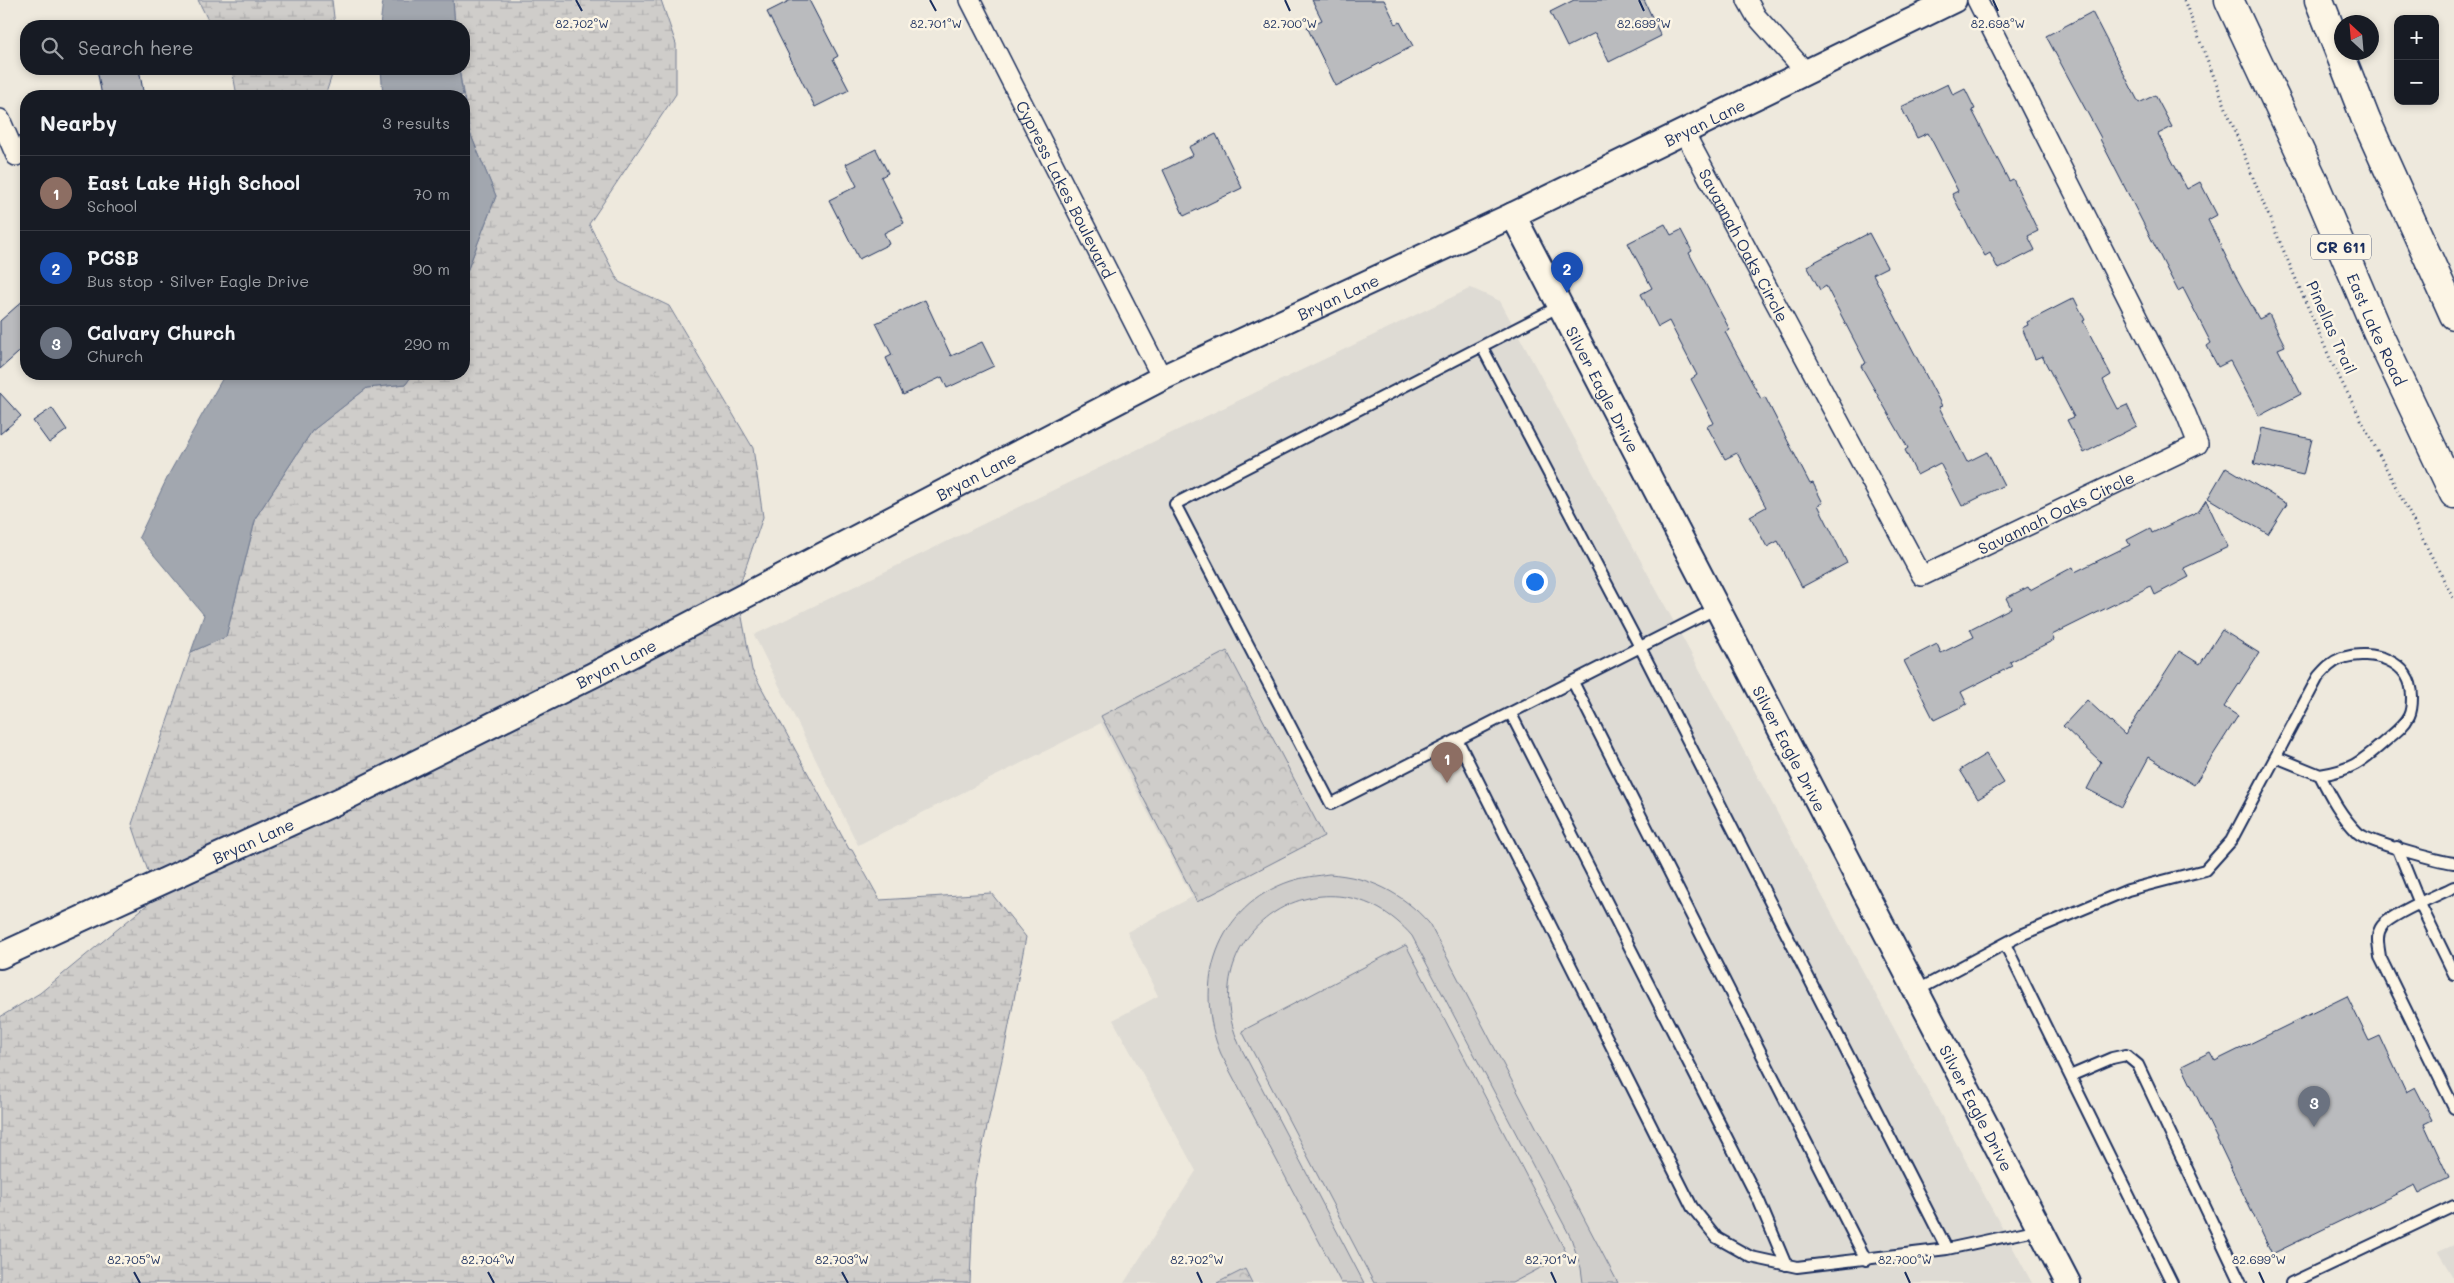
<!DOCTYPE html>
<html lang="en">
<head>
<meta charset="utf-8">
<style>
	:root { --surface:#171b24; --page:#20242c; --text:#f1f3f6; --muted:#9ea1a6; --line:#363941; --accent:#2563eb }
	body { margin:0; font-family:Mali,sans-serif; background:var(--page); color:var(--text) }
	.controls { position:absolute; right:15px; top:15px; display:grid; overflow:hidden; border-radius:10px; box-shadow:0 2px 8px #0003 }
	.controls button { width:45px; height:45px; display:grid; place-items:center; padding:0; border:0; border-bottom:1px solid var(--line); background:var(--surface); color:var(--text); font:25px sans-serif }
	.compass { position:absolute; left:2334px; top:15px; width:45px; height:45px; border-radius:50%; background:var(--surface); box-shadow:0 2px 8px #0003; rotate:334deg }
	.you { position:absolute; left:1534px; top:581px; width:18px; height:18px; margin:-12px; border:4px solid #fff; border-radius:50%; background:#1a73e8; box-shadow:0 0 0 8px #1a73e833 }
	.badge { display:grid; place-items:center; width:32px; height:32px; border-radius:50%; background:var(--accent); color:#fff; font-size:16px; font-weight:700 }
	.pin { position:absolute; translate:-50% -41px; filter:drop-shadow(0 1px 2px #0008) }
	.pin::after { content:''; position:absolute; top:26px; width:18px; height:15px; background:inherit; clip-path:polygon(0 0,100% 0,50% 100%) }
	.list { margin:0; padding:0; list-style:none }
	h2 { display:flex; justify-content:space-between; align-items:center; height:65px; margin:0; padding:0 20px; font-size:21px }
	h2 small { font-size:16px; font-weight:400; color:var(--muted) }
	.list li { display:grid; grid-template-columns:32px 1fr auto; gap:15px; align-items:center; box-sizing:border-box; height:75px; padding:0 20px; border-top:1px solid var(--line) }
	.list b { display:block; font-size:19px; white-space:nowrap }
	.list p { margin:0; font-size:16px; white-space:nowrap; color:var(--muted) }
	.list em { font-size:16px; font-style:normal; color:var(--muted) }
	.icon { flex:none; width:28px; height:28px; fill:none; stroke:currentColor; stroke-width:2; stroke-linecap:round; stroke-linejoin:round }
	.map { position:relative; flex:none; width:2454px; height:1283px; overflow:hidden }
	.search { position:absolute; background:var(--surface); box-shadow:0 2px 8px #0003; left:20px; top:20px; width:450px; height:55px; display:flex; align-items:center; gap:12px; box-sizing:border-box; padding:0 18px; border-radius:20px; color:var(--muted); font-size:19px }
	.panel { position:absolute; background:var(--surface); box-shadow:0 2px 8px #0003; left:20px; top:90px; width:450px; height:290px; border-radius:20px }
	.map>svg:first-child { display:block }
	.built { fill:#dedbd4 }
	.grass { fill:#cfcdca; stroke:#757e94 }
	.wetland { fill:url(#wetland-marsh); stroke:#757e94 }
	.park { fill:url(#park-crowns); stroke:#757e94 }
	.water { fill:#a2a7af; stroke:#6c778f }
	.building { fill:#babbbe; stroke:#1b2f5e }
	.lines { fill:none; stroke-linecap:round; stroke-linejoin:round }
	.service-casing { stroke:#1b2f5e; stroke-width:14 }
	.minor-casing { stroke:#1b2f5e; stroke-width:22 }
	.tertiary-casing { stroke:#1b2f5e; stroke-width:28 }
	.primary-casing { stroke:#1b2f5e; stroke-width:31 }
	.path { stroke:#1b2f5e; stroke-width:3; stroke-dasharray:1 4; stroke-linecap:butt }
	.service { stroke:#fcf5e5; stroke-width:10 }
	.minor { stroke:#fcf5e5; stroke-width:19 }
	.tertiary { stroke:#fcf5e5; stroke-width:24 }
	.primary { stroke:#fcf5e5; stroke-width:28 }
	.ticks { fill:none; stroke:#1b2f5e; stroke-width:2 }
	.labels { text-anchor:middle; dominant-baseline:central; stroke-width:5; stroke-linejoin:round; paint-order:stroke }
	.shield { fill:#fcf5e5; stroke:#5e6a86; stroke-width:1 }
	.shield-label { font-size:15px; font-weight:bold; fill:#1b2f5e }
	.street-label { font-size:16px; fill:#1b2f5e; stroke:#fcf5e5 }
	.ticks-label { font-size:12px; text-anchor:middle; fill:#1b2f5e; stroke:#fcf5e5; stroke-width:5; stroke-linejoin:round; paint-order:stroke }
</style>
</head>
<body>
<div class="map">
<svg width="2454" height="1283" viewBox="0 0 2454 1283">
	<defs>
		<pattern id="wetland-marsh" width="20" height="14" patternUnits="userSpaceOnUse" patternTransform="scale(1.25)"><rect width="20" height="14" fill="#cfcdca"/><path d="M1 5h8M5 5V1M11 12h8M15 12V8" fill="none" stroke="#b1b0b0"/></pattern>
		<pattern id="park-crowns" width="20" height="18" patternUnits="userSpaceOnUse" patternTransform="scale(1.25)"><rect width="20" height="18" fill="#cfcdca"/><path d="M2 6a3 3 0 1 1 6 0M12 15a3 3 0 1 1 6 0" fill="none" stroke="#b1b0b0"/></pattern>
	</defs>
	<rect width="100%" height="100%" fill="#eee9dd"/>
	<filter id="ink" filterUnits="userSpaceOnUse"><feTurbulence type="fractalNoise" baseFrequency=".02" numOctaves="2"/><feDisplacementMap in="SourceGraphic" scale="10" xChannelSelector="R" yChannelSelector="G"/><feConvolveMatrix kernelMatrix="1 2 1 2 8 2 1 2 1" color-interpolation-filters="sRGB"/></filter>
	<g filter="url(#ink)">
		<path class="built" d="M1471,288L1500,301L2032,1283H1124L1196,1171L1113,1020L1158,996L1127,932L1192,897L1101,723L858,845L754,635Z
			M2454,1245V1279L2438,1252Z"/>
		<path class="grass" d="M1329,874C1370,877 1401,892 1429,923L1618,1283H1583L1581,1268L1571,1238L1412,936C1330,841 1189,929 1239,1044L1364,1283H1341L1221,1054C1192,985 1216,906 1291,881C1303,877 1316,876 1329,874Z
			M1406,945L1567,1254L1512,1283H1374L1242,1031Z"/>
		<path class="wetland" d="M198,0H332L335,26H211Z
			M453,0H661L676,44V94L589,224L619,282L669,306L753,448L763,517L740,584L587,663L340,787L149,874L132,824L191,652L226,636L256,517L312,431L367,388L406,384L413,374H464V279L496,196L470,133L459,69H464V26H455Z
			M232,69H334L325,96H237Z
			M741,612L752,670L849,849L852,850L880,900L991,893L1026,937L1005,1046L974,1185L970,1283H0V1017L40,993L153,900L351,809L598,686Z"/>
		<path class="park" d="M1227,651L1324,836L1197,902L1101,716Z
			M1245,1269L1252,1283H1217Z"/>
		<path class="water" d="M383,0H453L455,26H380Z
			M381,69H459L463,96H383Z
			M464,98L470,133L496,196L464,279Z
			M225,374H413L406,384L367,388L312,431L256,517L226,637L191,652L204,615L139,537L170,472Z"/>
		<path class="building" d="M791,0H809L838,56L833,59L849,90L815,107L767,12Z
			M1312,0H1384L1396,24L1400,22L1413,46L1336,86L1307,27L1322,20Z
			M1574,0H1644L1661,36L1609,62L1595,33L1567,47L1550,12Z
			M2092,12L2139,103L2155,95L2172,127L2158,134L2187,189L2200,182L2217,215L2208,220L2235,275L2259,319L2269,314L2285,346L2278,349L2301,394L2259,416L2230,361L2218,367L2207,346L2211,343L2183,288L2178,291L2100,139L2101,138L2046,36Z
			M97,69H139L144,96H102Z
			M1948,84L1953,95L1965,89L1975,109L1972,110L2009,181L2013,179L2038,231L2028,236L2035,250L1998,269L1990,253L1985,256L1969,228L1952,194L1958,191L1928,133L1917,138L1901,107Z
			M1216,134L1242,188L1184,216L1163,170L1193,155L1189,147Z
			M876,149L888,173L881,177L904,223L884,233L889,244L859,259L829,200L857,186L846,164Z
			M1665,224L1671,235L1681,230L1692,251L1689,253L1730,330L1725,332L1761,399L1765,397L1810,484L1813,483L1823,503L1818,505L1847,563L1802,587L1778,541L1767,547L1750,516L1766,507L1737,453L1725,459L1707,426L1714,423L1691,379L1697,375L1669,321L1658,327L1641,294L1652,288L1628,243Z
			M1869,233L1887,267L1873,274L1942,406L1939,407L1967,462L1987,452L2004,485L1962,506L1940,463L1917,475L1905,450L1908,448L1861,366L1866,363L1826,286L1820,290L1807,266Z
			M26,298V346L0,369V321Z
			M2074,298L2085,320L2083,321L2111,375L2103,380L2118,409L2127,405L2137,426L2084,453L2067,420L2074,417L2042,356L2035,359L2022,328L2028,325L2027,322Z
			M925,300L951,356L982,342L994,366L947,388L942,377L903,395L886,358L892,355L876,323Z
			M0,393L21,416L0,434Z
			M52,408L67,430L49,443L33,421Z
			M2262,428L2312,439L2303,475L2254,464Z
			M2226,467L2287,504L2268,534L2208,498Z
			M2206,500L2228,547L2184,568L2189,577L2155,595L2151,586L2052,635L2054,640L2010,662L2012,666L1961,692L1967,704L1934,720L1904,661L1937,644L1941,653L1974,637L1970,629L2011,608L2006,598L2028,587L2030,590L2073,567L2075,572L2130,545L2127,540L2150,528L2152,533L2199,511Z
			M2222,630L2259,653L2224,707L2238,716L2194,785L2149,757L2122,807L2087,789L2101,762L2063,726L2087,700L2125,735L2179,651L2200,664Z
			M1986,754L2004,783L1978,799L1960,770Z
			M2347,996L2369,1041L2380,1036L2406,1092L2415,1087L2432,1120L2424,1124L2449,1178L2419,1193L2415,1185L2272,1254L2182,1066L2210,1052L2215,1061Z"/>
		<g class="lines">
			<g class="service-casing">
				<path id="service" d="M1560,306L1175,504L1331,804L1717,608
					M1482,347L1640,647L1947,1249
					M1573,682L1866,1260
					M1511,714L1759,1201L1786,1265
					M1458,741L1692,1207L1717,1238L1751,1257L1797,1267L1947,1249L2040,1229
					M2276,757L2320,775C2331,797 2341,816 2358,833C2368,842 2438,861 2454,863
					M2397,847L2420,904L2454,974
					M2454,887C2438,895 2391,914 2382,926C2375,935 2379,948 2380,957L2454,1108
					M2005,944L2172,1283
					M1916,991L2021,935L2128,890L2205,870L2231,841L2318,677C2325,669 2331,662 2342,658C2372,649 2412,660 2412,697C2412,703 2412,710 2409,716C2404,727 2392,735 2383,743C2360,763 2351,770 2320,775
					M2070,1076L2112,1058L2126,1055L2138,1065L2241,1283
					M2291,1283L2454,1206"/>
			</g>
			<g class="minor-casing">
				<g id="minor">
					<path id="s1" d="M970,0L1162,378"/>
					<path d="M1747,0L1756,16L1805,71"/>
					<path d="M0,119L16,156"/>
					<path id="s2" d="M1684,132L1922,576L2198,444L2186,414L1977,0"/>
				</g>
			</g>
			<g class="tertiary-casing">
				<g id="tertiary">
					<path id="s3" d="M1513,215L2068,1283"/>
					<path id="s4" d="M0,956L345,798L593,675L1162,378L1513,215L1954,0"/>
				</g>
			</g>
			<g class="primary-casing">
				<g id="primary">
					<path id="s5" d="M2229,0L2311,175L2377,331L2454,494"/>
					<path d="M2319,0L2366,120L2454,315"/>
				</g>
			</g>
			<path class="path" d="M2184,0L2261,198L2331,361L2454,600"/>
			<use href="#service" class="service"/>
			<use href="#minor" class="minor"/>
			<use href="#tertiary" class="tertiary"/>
			<use href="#primary" class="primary"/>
		</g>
	</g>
	<path class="ticks" d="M576,0L582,11M930,0L936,11M1285,0L1290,11M1639,0L1644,11M1993,0L1998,11M134,1272L140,1283M488,1272L494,1283M842,1272L848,1283M1197,1272L1202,1283M1551,1272L1556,1283M1905,1272L1910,1283M2259,1272L2264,1283"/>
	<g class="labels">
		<rect class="shield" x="2311" y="234.5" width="60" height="25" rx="4"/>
		<g class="shield-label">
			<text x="2341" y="247">CR 611</text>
		</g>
		<g class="street-label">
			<text stroke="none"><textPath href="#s4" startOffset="1898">Bryan Lane</textPath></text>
			<text stroke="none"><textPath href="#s1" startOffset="212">Cypress Lakes Boulevard</textPath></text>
			<text stroke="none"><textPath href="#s2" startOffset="128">Savannah Oaks Circle</textPath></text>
			<text stroke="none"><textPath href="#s4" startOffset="1492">Bryan Lane</textPath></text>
			<text transform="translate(2332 327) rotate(66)">Pinellas Trail</text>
			<text stroke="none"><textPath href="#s5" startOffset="361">East Lake Road</textPath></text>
			<text stroke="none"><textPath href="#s3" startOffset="196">Silver Eagle Drive</textPath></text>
			<text stroke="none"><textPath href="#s4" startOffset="1088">Bryan Lane</textPath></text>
			<text stroke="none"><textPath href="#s2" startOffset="652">Savannah Oaks Circle</textPath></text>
			<text stroke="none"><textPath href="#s4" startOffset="682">Bryan Lane</textPath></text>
			<text stroke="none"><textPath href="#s3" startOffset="601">Silver Eagle Drive</textPath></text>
			<text stroke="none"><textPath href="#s4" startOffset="278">Bryan Lane</textPath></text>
			<text stroke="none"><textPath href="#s3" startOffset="1006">Silver Eagle Drive</textPath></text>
		</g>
	</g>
	<g class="ticks-label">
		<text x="582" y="28">82.702°W</text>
		<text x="936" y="28">82.701°W</text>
		<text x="1998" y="28">82.698°W</text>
		<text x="1290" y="28">82.700°W</text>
		<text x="1644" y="28">82.699°W</text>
		<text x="134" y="1264">82.705°W</text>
		<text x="488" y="1264">82.704°W</text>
		<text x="842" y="1264">82.703°W</text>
		<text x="1197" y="1264">82.702°W</text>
		<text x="1551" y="1264">82.701°W</text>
		<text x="1905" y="1264">82.700°W</text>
		<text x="2259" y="1264">82.699°W</text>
	</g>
</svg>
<div class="controls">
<button>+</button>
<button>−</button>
</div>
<svg class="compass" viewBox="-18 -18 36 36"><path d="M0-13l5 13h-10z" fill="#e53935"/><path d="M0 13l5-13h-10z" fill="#9ea1a6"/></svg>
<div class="you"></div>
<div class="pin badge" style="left:1447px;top:783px;background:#8d6e63">1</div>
<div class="pin badge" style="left:1567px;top:293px;background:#1a4fb4">2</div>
<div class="pin badge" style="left:2314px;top:1127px;background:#6b7280">3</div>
<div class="search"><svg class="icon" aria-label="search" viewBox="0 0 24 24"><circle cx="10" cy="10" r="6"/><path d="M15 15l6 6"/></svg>Search here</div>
<section class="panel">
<h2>Nearby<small>3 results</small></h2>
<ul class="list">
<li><span class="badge" style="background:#8d6e63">1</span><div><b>East Lake High School</b><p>School</p></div><em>70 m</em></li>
<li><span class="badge" style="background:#1a4fb4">2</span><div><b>PCSB</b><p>Bus stop · Silver Eagle Drive</p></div><em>90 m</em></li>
<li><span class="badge" style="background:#6b7280">3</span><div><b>Calvary Church</b><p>Church</p></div><em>290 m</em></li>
</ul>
</section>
</div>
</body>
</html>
